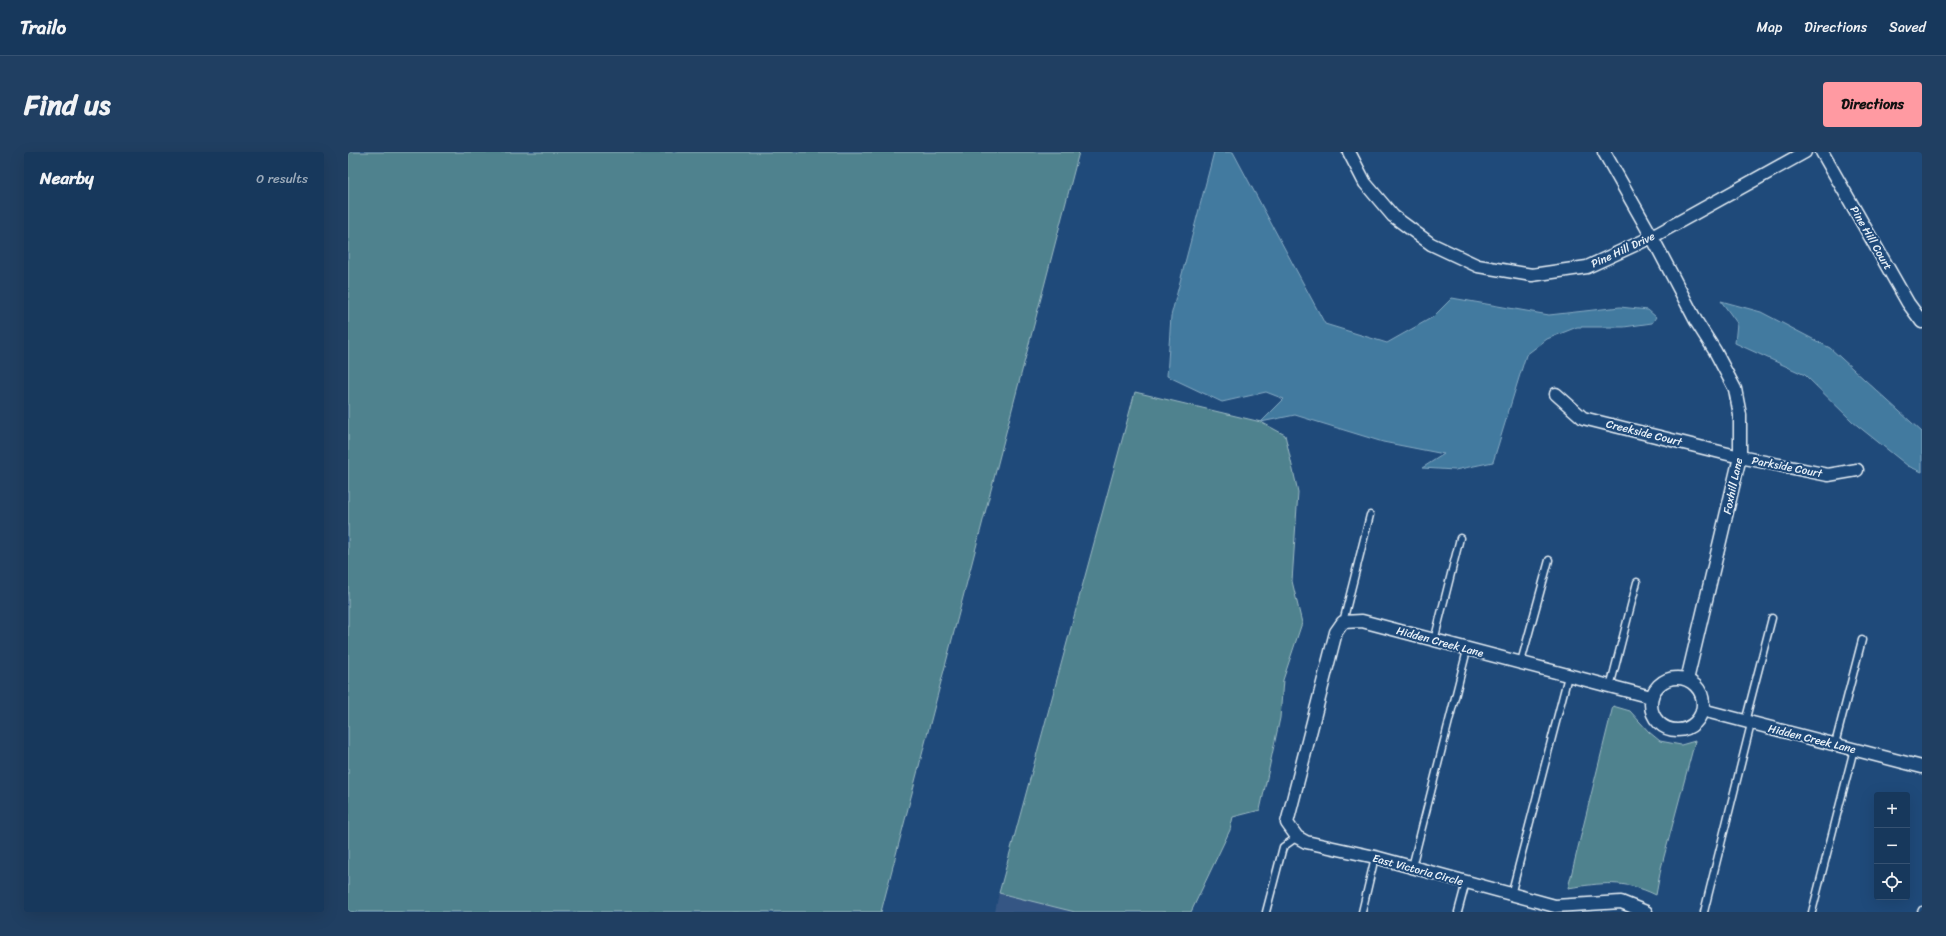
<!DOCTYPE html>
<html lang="en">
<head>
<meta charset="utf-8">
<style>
	:root { --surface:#17385c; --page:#203f62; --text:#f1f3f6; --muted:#9eacbb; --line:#365272; --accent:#ff9aa2 }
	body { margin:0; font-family:Sriracha,sans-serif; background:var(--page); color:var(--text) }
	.controls { position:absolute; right:12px; bottom:12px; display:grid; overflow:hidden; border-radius:4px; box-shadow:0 4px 16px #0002 }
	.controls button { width:36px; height:36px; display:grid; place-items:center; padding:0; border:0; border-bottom:1px solid var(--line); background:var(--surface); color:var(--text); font:20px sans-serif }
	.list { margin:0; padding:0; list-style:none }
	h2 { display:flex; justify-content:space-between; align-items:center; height:52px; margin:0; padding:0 16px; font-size:17px }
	h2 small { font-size:13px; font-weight:400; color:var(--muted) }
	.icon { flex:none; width:22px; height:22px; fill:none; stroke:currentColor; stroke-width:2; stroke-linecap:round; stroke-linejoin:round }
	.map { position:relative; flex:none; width:1574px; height:760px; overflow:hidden; border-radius:4px }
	header { display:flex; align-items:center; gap:24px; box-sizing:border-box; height:56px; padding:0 20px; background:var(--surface); border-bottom:1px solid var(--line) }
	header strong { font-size:19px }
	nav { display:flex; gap:22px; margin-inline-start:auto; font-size:14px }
	.intro { display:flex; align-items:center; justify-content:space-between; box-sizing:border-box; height:96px; padding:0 24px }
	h1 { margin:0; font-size:28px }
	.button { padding:10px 18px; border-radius:4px; background:var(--accent); color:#111; font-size:14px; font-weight:700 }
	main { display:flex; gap:24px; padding:0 24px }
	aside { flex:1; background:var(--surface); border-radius:4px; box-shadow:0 4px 16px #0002 }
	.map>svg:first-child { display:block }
	.built { fill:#365784 }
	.green { fill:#4f828e; stroke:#9cbac3 }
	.water { fill:#437a9f; stroke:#85aac3 }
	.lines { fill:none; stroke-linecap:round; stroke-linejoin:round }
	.lane-casing { stroke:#e8f1f8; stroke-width:9 }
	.street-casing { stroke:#e8f1f8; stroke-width:15 }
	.lane { stroke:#1f4a7a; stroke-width:6 }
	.street { stroke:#1f4a7a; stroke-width:12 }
	.labels { text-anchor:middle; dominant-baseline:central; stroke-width:4; stroke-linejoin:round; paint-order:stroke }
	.street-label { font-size:11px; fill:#e8f1f8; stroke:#1f4a7a }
</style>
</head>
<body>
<header>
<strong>Trailo</strong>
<nav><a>Map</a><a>Directions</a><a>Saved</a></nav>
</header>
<div class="intro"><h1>Find us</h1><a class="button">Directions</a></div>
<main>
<aside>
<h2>Nearby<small>0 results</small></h2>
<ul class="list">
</ul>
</aside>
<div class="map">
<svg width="1574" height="760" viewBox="0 0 1574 760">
	<rect width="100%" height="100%" fill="#1f4a7a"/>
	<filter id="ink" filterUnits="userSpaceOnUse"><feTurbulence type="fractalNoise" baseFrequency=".025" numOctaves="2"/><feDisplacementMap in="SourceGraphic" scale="8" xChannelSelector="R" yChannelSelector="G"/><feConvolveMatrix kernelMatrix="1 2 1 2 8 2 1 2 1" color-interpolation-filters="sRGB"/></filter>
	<g filter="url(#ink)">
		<path class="built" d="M651,741L727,760H647Z"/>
		<path class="green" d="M0,0H731L533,760H0Z
			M787,240L913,270L937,283L950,340L944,429L954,471L935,528L932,566L912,658L885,665L882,678L843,760H727L651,741Z
			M1265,554L1282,559L1301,580L1312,589L1333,593L1347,589L1313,716L1308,743C1275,727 1254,731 1220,736Z"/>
		<path class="water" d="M866,0H885L977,172L1039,191L1085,165L1104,146L1201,163L1272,155L1300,158L1308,165L1304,171L1276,175H1229L1199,187L1178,203L1145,310L1107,318L1074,316L1096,302L1035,290L947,263L913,270L936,247L918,240L874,250L819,224L823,164Z
			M1373,149L1413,160L1482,196L1574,280V320L1560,314L1505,270L1457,223L1387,191L1389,171Z"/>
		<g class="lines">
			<g class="lane-casing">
				<path id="lane" d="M995,470L1022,363
					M1086,489L1112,386
					M1173,510L1201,408
					M1262,535L1289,430
					M1397,570L1424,466
					M1487,592L1514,488
					M1064,715L1119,498
					M1163,743L1220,524
					M918,760L935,695L949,685
					M1014,760L1027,705
					M1110,760L1118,730
					M1356,760L1403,572
					M1464,760L1506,597
					M1573,760L1574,758"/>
			</g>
			<g class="street-casing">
				<path id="street" d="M1001,0L1017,31L1045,64L1083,92L1130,114L1184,123L1239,115L1304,85L1457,0
					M1256,0L1304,85L1348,169L1367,199L1387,237L1392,263V305L1339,528
					M1474,0L1560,151L1574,170
					M1208,242L1235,266L1392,305L1480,323L1509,318
					M1303 552a26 26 0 1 1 52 0a26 26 0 1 1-52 0Z
					M1354,558L1574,615
					M1298,760L1273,750L1207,754L1027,705L958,690L949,685L939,671L988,480L995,470L1014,469L1303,545"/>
			</g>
			<use href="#lane" class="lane"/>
			<use href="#street" class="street"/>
		</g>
	</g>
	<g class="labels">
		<g class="street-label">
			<text transform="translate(1523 86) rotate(60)">Pine Hill Court</text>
			<text transform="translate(1275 98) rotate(-25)">Pine Hill Drive</text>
			<text transform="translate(1296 281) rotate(14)">Creekside Court</text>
			<text transform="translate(1439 315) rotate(11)">Parkside Court</text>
			<text transform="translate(1385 334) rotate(-78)">Foxhill Lane</text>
			<text transform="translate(1092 490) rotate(15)">Hidden Creek Lane</text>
			<text transform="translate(1464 587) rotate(14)">Hidden Creek Lane</text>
			<text transform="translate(1070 718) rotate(15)">East Victoria Circle</text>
		</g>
	</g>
</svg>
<div class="controls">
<button>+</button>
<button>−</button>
<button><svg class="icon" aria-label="locate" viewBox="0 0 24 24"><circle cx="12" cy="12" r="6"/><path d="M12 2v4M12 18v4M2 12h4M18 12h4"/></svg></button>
</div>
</div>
</main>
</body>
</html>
